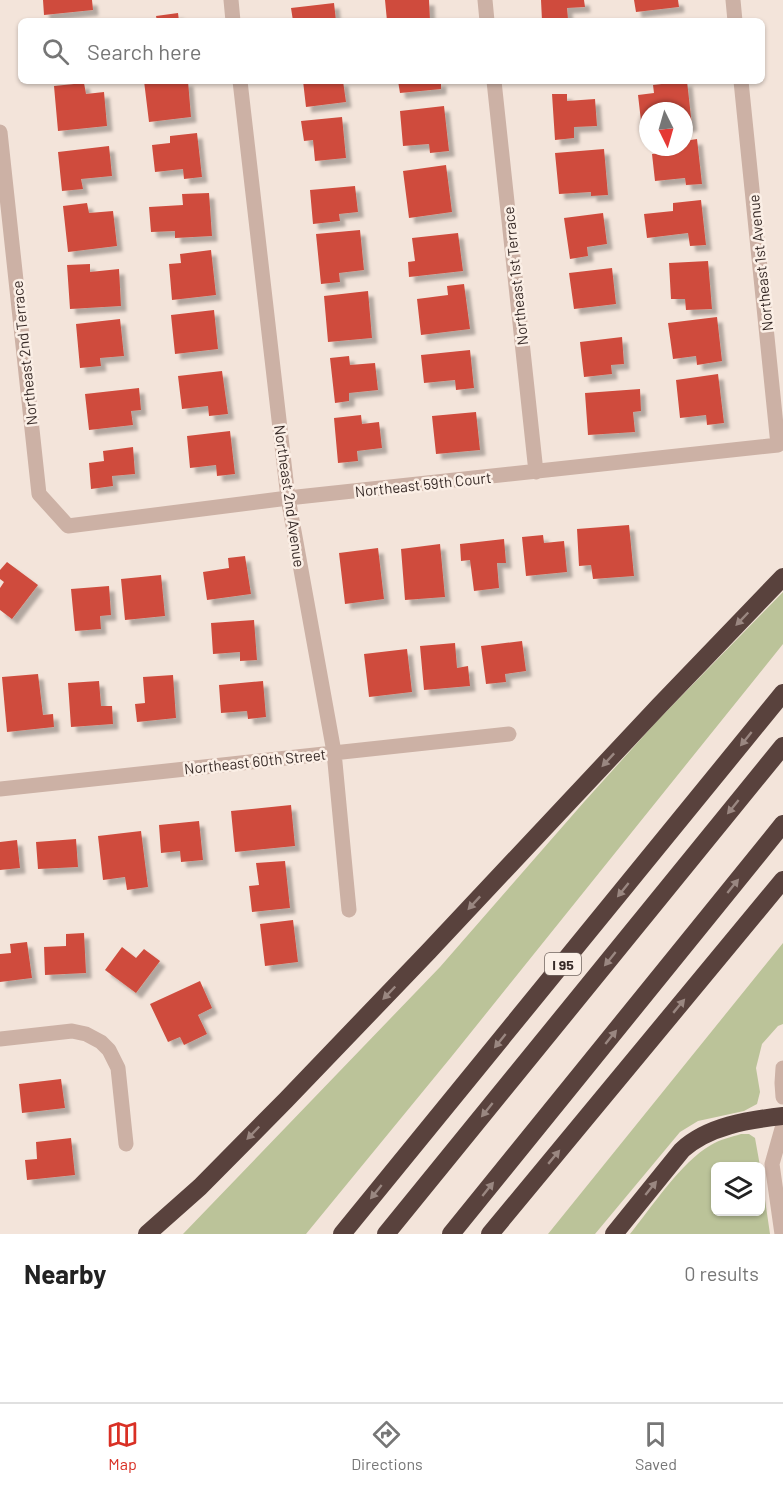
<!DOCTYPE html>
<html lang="en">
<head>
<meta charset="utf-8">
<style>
	:root { --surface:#fff; --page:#f2f2f2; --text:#222; --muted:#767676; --line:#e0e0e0; --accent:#d93025 }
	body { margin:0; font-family:Barlow,sans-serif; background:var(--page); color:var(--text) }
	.controls { position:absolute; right:18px; bottom:18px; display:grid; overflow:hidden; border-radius:9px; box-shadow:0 2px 4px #0004 }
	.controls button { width:54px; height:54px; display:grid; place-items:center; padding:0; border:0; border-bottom:2px solid var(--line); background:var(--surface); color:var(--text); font:30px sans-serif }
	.compass { position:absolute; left:639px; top:102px; width:54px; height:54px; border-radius:50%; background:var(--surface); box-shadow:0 2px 4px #0004; rotate:175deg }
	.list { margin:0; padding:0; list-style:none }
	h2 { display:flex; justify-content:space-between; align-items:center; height:78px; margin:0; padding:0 24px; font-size:26px }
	h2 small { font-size:20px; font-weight:400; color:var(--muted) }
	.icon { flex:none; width:33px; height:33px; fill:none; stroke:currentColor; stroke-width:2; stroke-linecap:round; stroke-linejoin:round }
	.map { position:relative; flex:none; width:783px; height:1234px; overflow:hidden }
	.search { position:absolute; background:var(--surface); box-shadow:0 2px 4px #0004; left:18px; right:18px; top:18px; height:66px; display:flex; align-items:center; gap:15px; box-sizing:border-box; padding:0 21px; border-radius:9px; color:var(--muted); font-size:22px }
	.sheet { height:168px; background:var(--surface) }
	nav { display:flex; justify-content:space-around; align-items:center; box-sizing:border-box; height:84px; border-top:2px solid var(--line); background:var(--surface); font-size:16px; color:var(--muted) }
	nav a { display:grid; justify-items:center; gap:3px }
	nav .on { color:var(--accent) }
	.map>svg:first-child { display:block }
	.green { fill:#bbc399 }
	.building { fill:#cf4c3d; filter:url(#shadow) }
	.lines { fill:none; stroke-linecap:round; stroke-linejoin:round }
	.minor { stroke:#ccb1a5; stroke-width:15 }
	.motorway { stroke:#59423d; stroke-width:18 }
	.oneway { fill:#9a8781 }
	.labels { text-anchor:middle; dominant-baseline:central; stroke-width:5; stroke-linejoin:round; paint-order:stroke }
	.shield { fill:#fbefe6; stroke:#726560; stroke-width:1.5 }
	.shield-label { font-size:14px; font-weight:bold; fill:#372a27 }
	.street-label { font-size:15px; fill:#372a27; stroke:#fbefe6 }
</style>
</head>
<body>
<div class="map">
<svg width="783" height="1234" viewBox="0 0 783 1234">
	<defs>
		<filter id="shadow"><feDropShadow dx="5.5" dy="5.5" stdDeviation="1.5" flood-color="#0004"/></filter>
	</defs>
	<rect width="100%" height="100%" fill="#f3e4da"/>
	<path class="green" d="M783,592V644L452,1056L306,1234H183L440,967L584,802L658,720Z
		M783,943V1024L778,1026L762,1044L756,1068L760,1092L757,1104L744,1111L698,1121L680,1132L595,1234H548Z
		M741,1134H749L755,1138L760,1166H716V1212H760L761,1172L770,1234H630C652,1207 681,1162 711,1145C719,1140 731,1137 741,1134Z"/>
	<path class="building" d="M43,0H92L93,10L44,15Z
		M385,0H429L430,21H387Z
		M541,0H584L585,7L567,8L568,19L542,21Z
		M634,0H678L679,7L636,12Z
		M334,3L336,21H293L291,8Z
		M178,13L179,21H157L156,16Z
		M144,81H188L191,117L149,122Z
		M303,81H343L346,102L306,107Z
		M398,81H441V89L400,93Z
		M687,81L692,126L684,127V111H648V120L641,121L638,95L654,93L653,85Z
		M84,83L86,94L104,92L107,126L58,131L54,86Z
		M552,94H567V101L595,99L597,126L574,127V138L555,140Z
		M444,106L449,151L430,153L429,144L403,146L400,111Z
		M342,117L346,158L315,161L313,140L304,141L301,121Z
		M197,133L202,177L184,179L183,169L155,172L152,145L170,143V136Z
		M697,139L702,184L686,185L685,178L655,181L652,154L670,152V147H684V141Z
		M109,146L112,176L81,179L83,189L62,191L58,152Z
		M604,149L608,195L591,196V192L559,194L555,153Z
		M446,165L452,212L409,218L403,171Z
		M355,186L358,212L339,214L340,221L313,224L310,190Z
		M209,193L212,236L175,238V231L151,232L149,207L183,205L182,194Z
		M701,200L706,245L690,246L688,233L647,238L644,214L673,211V203Z
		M87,203L89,213L113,211L117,246L68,252L63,206Z
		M603,213L607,244L587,247L588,256L570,259L564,218Z
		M360,230L364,270L339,273L340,282L321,284L316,234Z
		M458,233L463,271L409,277L408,262L415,261L412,238Z
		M211,250L216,295L172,300L169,264L181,263L180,254Z
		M708,261L712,309L686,310L685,299H671L669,263Z
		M90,264V272L119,269L121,306L70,309L67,265Z
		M612,268L616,304L574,309L569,273Z
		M464,284L470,329L421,335L417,299L448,295L447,286Z
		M368,291L372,338L328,342L324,296Z
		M214,310L218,349L175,354L171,315Z
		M717,317L722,361L697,365L696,356L673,359L668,323Z
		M120,319L124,356L100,358L101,366L80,368L76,324Z
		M622,337L624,364L611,365L612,374L584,377L580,342Z
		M470,350L474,388L456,390L455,380L424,383L421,355Z
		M349,356L350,365L375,363L378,390L349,393V401L335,403L330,358Z
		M222,371L228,414L209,416L208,406L182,409L178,376Z
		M718,374L724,423L707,425L706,415L680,418L676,380Z
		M139,388L141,410L131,411L133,425L89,430L85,394Z
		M640,389L641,411L633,412L635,432L588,435L585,393Z
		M476,412L480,450L436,454L432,416Z
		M361,415L362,424L379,422L382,448L357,451L358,461L338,463L334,418Z
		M230,431L235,474L217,476L216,465L190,468L187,436Z
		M133,447L135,474L112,476L113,486L91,489L89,463L104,461L103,451Z
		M629,525L634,576L593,579L591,565L579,566L577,529Z
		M543,535L544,543L564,541L567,572L526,576L522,537Z
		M504,539L506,563H497L499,588L474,591L470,560L461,561L460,544Z
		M440,544L445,597L405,600L401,549Z
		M378,548L384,599L345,604L339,553Z
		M245,556L251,594L207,600L203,572L229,568L228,558Z
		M7,562L38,585L12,619L0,610V588L4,582L0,579V570Z
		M161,575L165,616L125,620L121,579Z
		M109,586L111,615L100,616L101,629L75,631L71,589Z
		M254,620L257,660L240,661V652L213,654L211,623Z
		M522,641L526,671L505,674L506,682L486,684L481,646Z
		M455,643L457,668L468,666L470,686L424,690L420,646Z
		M407,649L412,692L369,697L364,654Z
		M38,674L43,715L53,714L54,727L7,732L2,677Z
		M173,675L176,718L137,722L135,704L145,703L143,677Z
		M99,681L101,706H112L113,724L71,727L68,683Z
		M263,681L266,717L248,719L247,711L221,713L219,685Z
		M291,805L295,846L235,852L231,811Z
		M199,821L203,860L181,862L180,851L161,853L159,825Z
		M141,831L148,887L127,890L125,877L103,880L98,836Z
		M76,839L78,867L38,869L36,842Z
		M17,840L20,868L0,870V842Z
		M285,861L290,908L252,912L249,886L259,885L256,863Z
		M293,920L298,962L265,966L260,924Z
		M84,933L86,973L45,975L44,947L66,946V934Z
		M27,942L32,978L0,982V954L11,953L10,944Z
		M122,947L136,958L144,949L160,961L136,993L105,970Z
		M200,981L212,1008L198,1015L207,1034L184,1045L180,1037L168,1042L150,1004Z
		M61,1079L65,1108L22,1113L19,1084Z
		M71,1138L75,1175L27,1180L25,1160L37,1159L36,1142Z"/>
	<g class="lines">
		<path class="minor" d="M231,0L233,21
			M485,0L487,21
			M733,0L735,21
			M240,81L288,498L334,752L349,910
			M494,81L536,472
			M0,132L39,494L68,526L288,498L778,445L741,81
			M0,789L509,734
			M0,1039L72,1031L86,1034L101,1042L109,1050L118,1068L126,1144
			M783,1068L782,1083L783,1097
			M782,1234L772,1164L783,1125"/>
		<path class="motorway" d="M147,1234L200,1187L286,1100L429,951L659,706L783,577
			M342,1234L783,693
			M386,1234L783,746
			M451,1234L783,824
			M490,1234L783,880
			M614,1234L682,1150C708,1126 748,1120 783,1116"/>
	</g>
	<defs><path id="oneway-solid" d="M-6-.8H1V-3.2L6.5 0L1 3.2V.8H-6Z" transform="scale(1.5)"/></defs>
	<g class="oneway">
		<use href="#oneway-solid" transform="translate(742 619) rotate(134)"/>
		<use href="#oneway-solid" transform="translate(746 739) rotate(129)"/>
		<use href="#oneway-solid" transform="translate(608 760) rotate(133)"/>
		<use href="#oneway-solid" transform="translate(733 807) rotate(129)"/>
		<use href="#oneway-solid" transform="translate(733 886) rotate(-51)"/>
		<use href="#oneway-solid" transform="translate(623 890) rotate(129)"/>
		<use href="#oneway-solid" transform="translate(474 903) rotate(133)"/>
		<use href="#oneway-solid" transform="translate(610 959) rotate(129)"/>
		<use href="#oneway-solid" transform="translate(389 993) rotate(134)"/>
		<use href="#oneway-solid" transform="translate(679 1006) rotate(-50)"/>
		<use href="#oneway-solid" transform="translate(611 1037) rotate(-51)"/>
		<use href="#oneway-solid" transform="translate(500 1041) rotate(129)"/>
		<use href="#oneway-solid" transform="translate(487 1110) rotate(129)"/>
		<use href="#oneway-solid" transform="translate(253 1133) rotate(134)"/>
		<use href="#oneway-solid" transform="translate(554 1157) rotate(-50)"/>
		<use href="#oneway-solid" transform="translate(651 1188) rotate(-51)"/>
		<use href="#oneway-solid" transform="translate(488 1189) rotate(-51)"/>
		<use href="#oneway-solid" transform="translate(376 1192) rotate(129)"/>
	</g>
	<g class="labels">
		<rect class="shield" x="545" y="953" width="36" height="22" rx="4.5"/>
		<g class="shield-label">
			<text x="563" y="964">I 95</text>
		</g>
		<g class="street-label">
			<text transform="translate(760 263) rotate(-96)">Northeast 1st Avenue</text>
			<text transform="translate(515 276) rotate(-96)">Northeast 1st Terrace</text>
			<text transform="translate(24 353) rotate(-96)">Northeast 2nd Terrace</text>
			<text transform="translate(423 484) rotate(-6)">Northeast 59th Court</text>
			<text transform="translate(290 496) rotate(82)">Northeast 2nd Avenue</text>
			<text transform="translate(255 761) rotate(-6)">Northeast 60th Street</text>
		</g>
	</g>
</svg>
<div class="controls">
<button><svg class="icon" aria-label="layers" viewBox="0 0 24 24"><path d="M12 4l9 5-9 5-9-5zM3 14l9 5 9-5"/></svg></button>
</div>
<svg class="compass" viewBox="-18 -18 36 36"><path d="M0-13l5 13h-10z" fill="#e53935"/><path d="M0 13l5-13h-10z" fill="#767676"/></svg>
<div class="search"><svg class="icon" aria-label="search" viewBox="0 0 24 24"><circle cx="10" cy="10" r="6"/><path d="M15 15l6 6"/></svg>Search here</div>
</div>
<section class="sheet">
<h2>Nearby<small>0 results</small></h2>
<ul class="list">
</ul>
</section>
<nav>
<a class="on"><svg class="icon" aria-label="map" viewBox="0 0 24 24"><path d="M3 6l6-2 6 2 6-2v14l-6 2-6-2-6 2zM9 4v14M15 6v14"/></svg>Map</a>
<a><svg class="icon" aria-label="directions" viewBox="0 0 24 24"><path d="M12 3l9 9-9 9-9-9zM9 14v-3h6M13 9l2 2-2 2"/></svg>Directions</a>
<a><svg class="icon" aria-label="saved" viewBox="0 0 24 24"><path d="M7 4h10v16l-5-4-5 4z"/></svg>Saved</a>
</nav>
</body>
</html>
